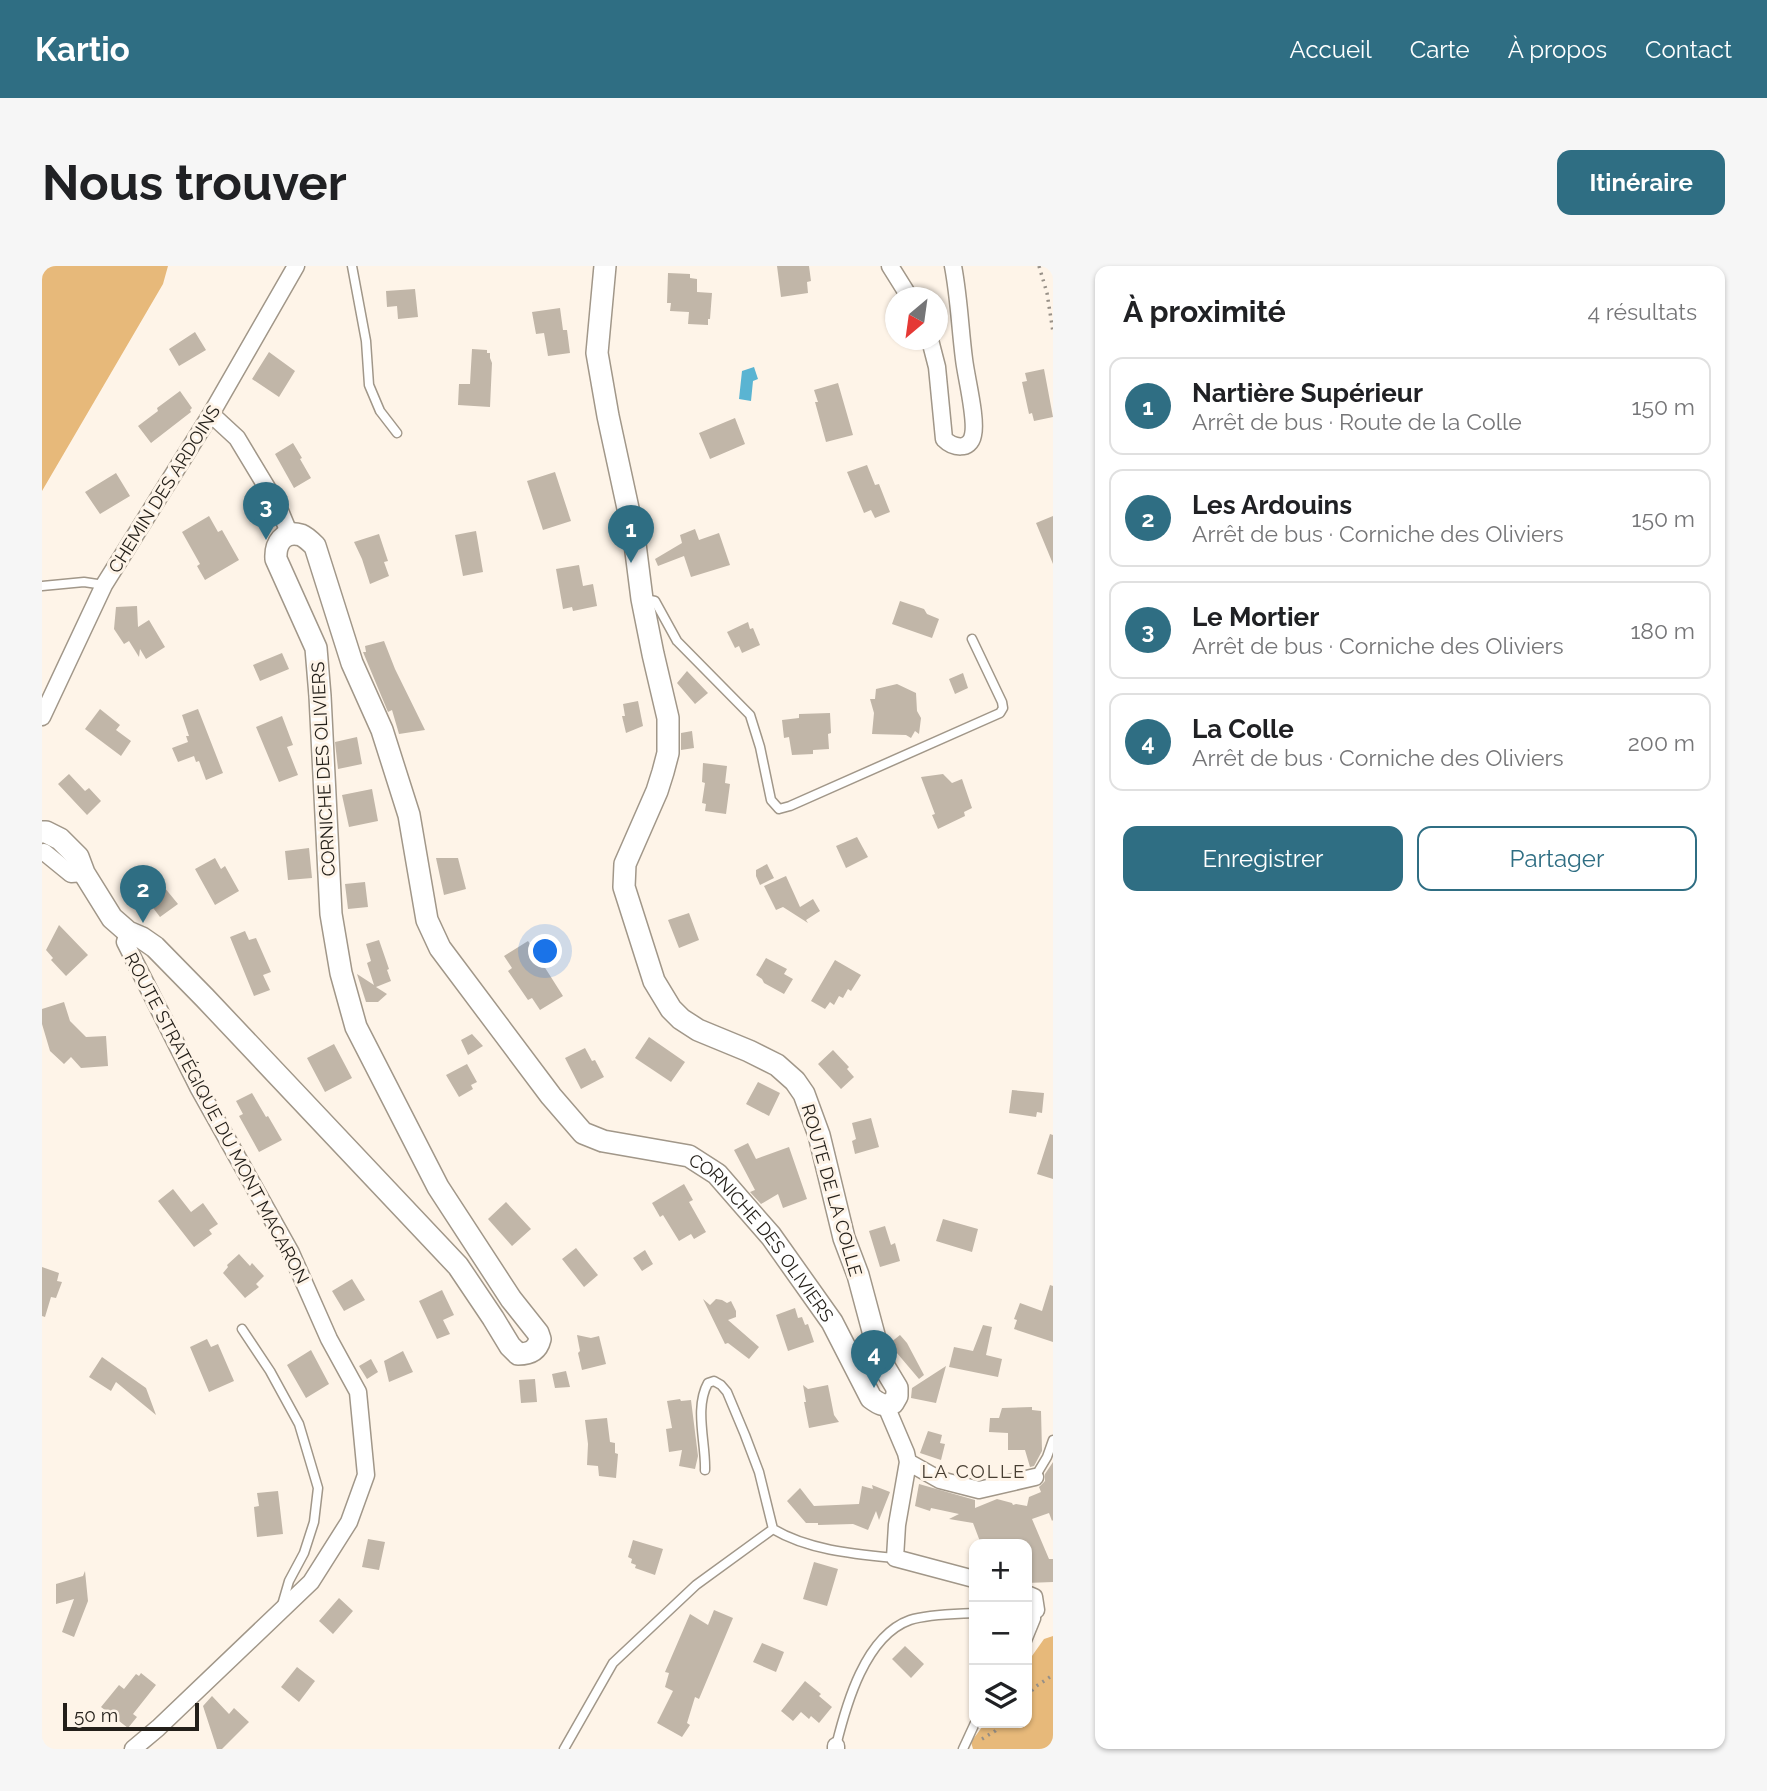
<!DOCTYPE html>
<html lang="fr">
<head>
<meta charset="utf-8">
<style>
	:root { --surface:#fff; --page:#f6f6f6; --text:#202124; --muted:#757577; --line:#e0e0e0; --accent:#2f6e83 }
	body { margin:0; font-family:Raleway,sans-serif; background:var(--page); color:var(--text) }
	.controls { position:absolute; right:21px; bottom:21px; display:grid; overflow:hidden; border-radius:14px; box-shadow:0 2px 5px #0004 }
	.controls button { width:63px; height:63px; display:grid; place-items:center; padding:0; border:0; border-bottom:2px solid var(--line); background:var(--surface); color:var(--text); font:35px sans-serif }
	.compass { position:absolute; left:843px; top:21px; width:63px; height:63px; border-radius:50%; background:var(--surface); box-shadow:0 2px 5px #0004; rotate:209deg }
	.scale { position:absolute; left:21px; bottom:18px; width:136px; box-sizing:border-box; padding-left:7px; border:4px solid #231f19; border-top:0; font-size:19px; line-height:24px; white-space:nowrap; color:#231f19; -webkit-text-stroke:5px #fef4e8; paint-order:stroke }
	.you { position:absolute; left:504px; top:686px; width:24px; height:24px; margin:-18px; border:5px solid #fff; border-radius:50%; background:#1a73e8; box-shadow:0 0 0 10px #1a73e833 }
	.badge { display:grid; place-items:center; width:46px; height:46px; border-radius:50%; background:var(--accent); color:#fff; font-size:23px; font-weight:700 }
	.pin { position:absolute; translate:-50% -58px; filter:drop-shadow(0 2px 4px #0008) }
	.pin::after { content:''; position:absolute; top:37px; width:24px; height:21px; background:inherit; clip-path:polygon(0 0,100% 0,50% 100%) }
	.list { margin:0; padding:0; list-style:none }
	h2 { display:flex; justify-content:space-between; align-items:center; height:91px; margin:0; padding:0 28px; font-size:30px }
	h2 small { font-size:23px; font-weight:400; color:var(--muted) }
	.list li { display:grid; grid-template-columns:46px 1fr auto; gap:21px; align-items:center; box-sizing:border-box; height:98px; margin:0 14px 14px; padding:0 14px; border:2px solid var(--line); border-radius:14px }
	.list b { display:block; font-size:26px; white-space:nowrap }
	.list p { margin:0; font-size:23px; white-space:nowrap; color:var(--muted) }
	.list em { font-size:23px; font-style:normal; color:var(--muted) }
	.actions { display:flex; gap:14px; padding:21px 28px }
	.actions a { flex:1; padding:16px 0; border:2px solid var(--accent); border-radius:14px; text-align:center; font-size:24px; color:var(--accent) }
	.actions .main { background:var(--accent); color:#fff }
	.icon { flex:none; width:38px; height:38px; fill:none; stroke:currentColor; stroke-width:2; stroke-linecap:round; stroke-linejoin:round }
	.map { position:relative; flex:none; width:1011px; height:1483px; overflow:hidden; border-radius:14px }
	header { display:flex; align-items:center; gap:42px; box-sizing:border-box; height:98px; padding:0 35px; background:var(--accent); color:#fff }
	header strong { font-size:33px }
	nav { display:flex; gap:38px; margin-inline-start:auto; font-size:24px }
	.intro { display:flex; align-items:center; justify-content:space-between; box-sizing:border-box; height:168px; padding:0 42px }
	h1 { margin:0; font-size:49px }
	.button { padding:18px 32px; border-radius:14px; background:var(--accent); color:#fff; font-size:24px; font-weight:700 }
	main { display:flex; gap:42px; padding:0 42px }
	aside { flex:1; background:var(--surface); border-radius:14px; box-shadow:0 2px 5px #0004 }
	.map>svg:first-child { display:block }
	.forest { fill:#e7b97a }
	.water { fill:#5ab4d2 }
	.building { fill:#c1b6a8 }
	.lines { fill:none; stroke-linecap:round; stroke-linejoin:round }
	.service-casing { stroke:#a19789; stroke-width:11 }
	.minor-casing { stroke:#a19789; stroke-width:19 }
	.tertiary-casing { stroke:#a19789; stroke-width:24 }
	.path { stroke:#979087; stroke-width:3.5; stroke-dasharray:2 5; stroke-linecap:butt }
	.service { stroke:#fff; stroke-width:8 }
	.minor { stroke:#fff; stroke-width:16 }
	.tertiary { stroke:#fff; stroke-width:21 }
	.labels { text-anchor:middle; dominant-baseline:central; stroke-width:6; stroke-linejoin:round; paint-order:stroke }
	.street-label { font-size:18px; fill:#231f19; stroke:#fef4e8 }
	.neighbourhood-label { font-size:19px; letter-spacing:2px; fill:#473e32; stroke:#fef4e8 }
</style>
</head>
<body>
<header>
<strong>Kartio</strong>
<nav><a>Accueil</a><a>Carte</a><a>À propos</a><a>Contact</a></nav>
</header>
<div class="intro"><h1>Nous trouver</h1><a class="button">Itinéraire</a></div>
<main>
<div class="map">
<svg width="1011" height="1483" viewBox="0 0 1011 1483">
	<rect width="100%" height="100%" fill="#fef4e8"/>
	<path class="forest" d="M0,0H126L121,18L0,225Z
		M1011,1370V1483H931L929,1476L943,1457H985V1397L1002,1373Z"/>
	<path class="water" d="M712,101L716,113L711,115L709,135L697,133L700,105Z"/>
	<path class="building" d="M735,0H767L769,15L765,16L766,27L739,31Z
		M626,7L648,8V12L655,13V26L670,27L668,53H666V59L646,58L647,46L628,45L629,37H625Z
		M373,23L376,51L356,53L355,40L345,41L344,25Z
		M518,42L521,64H525L528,87L506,90L502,67L494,68L490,46Z
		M153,66L164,84L137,100L127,83Z
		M430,83L445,84V87H448V92L450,97L448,141L416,139L417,118H428Z
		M227,86L253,105L237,131L210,113Z
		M1002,103L1011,151L992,155L990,147L987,148L980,116L985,115L983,107Z
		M796,117L811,169L784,176L773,136H776L772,124Z
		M138,125L150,142L148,144L149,146L109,177L96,160L116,145L115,142Z
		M693,152L703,178L668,193L657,167Z
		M251,177L260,192L258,193L269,212L252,222L233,188Z
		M825,199L833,219L837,218L848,246L833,252L829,244L822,247L805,206Z
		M513,206L529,255L501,264L485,215Z
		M74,207L88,230L58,248L43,226Z
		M167,250L176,266L180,264L197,294L163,314L155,300L158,298L140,266Z
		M1011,250V298L994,257Z
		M653,263L657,274L677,267L688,299L649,311L642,290L616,300L613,293L640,277L638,269Z
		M434,265L441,306L421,310L413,269Z
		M337,268L346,295L342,296L347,310L328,318L320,293L312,276Z
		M537,299L541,320L551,318L555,340L531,345L530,341L521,343L514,303Z
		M858,335L882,343L885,348L897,353L890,372L850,358Z
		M95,340L96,361L107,354L123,381L104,393L98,383L97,391L87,375L82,378L72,363L74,341Z
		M706,356L708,363L711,362L718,379L700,387L697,380L693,382L685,366Z
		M342,375L353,403L383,464L357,468L350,444L346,446L321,386H324L323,380Z
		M240,387L247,403L218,415L211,399Z
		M645,405L666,427L653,438L635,417Z
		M921,407L926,422L913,428L907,413Z
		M855,418L874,427L875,445L879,452L877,468L873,465L869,472L864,469L830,468L832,447L828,433H833L834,423Z
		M596,435L601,460L584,467L580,450H583L581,438Z
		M58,443L78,459L74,464L89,475L79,490L43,463Z
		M156,443L181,507L164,514L157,495L154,496L152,490L136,496L130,482L146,476L144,470H147L140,449Z
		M788,447L789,467L786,468L787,483L771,484V488L750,489L747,471L742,472L740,454L757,452V448Z
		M240,450L251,479L245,481L256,509L237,516L214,461Z
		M650,465L652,482L639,484V467Z
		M315,471L320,498L296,503L293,476Z
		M661,497L685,500L683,517L688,518L684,548L663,545L664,538L660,537L663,517L660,516Z
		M27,508L43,525L47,522L59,535L45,549L16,518Z
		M901,508L910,517L920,513L930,542L922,546L923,550L896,563L890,549L893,548L879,511Z
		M330,523L336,555L307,561L300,529Z
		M815,571L826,591L804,602L794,580Z
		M267,582L270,612L246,614L243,585Z
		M173,592L179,603L183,600L197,625L173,639L153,603Z
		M394,592H416L424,623L402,629Z
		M725,598L732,612L718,619L714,610V604Z
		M102,599L120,622L122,621L136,638L118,651L87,610Z
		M744,610L758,641L771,633L778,645L764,654L766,657L741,641L734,644L722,620Z
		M323,616L326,641L306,643L303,618Z
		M647,647L657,674L637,682L626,654Z
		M17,659L46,689L24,710L9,694L11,692L4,684Z
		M203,665L207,674L214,672L229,706L221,709L228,724L212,730L188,671Z
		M337,674L347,703L345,704L349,715L334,721L345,728L336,736H324L315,708L332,719L325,697L329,695L324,678Z
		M486,675L521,730L498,744L490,732L486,734L466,705L470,702L462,690Z
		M724,692L745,703L742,708L751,713L742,728L722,717L720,713L714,709Z
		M793,694L819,709L809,725L806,723L801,732L797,730L792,739L788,736L783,743L769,735Z
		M22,736L28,755L44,771L64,770L66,800L39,802L29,791L22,798L8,785L0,758V743Z
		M430,768L441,780L426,789L419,774Z
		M607,771L643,796L629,816L593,792Z
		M292,778L310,812L283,826L265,792Z
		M543,782L550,795L553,794L562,811L539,823L523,792Z
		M791,784L807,801L805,803L812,811L799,823L776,798Z
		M425,798L435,816L429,819L431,823L417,831L404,809Z
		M716,816L738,827L727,850L704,838Z
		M970,824L1002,827L1000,847L995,846L994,851L967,847Z
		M210,827L224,851L226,850L240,874L217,886L197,850L201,848L194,835Z
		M829,852L837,881L813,888L810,875L814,873L810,857Z
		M1008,868L1011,869V913L995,908Z
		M706,877L714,893L747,881L765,933L741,942L736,928L719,938L708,926L713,924L692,884Z
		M642,918L651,934L647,936L664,966L652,973L649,968L637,975L621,949L618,951L610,937Z
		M131,923L149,946L161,937L176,958L167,964L170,968L152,981L116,935Z
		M464,936L489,963L470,980L446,953Z
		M901,953L936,963L930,986L894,975Z
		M843,960L849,979L853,977L858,995L838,1001L827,965Z
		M534,982L556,1009L542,1021L520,993Z
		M603,984L611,998L600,1005L591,992Z
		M197,988L208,1000L210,997L222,1010L214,1018L217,1021L203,1032L181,1007L186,1001L185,999Z
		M0,1001L17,1007L15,1015L20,1016L14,1032L9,1031L3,1051L0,1050Z
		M310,1013L323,1034L302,1045L290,1025Z
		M1008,1019L1011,1020V1076L972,1063L975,1054L972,1053L978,1037L1000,1045Z
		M400,1024L412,1049L401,1054L408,1068L395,1073L377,1035Z
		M661,1033L668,1039L674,1033L680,1034L685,1037L689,1035L694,1045V1051L686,1054L717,1081L707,1093L686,1077L683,1078Z
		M753,1042L756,1052L760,1051L763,1059L766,1058L772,1076L746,1085L734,1049Z
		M941,1059L950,1061L944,1089L960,1093L956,1111L907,1101L912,1081L931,1085Z
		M535,1069L549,1072L557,1070L564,1098L540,1104L536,1087L538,1085Z
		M858,1069L865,1077L882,1109L877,1113L849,1080L848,1077Z
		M165,1073L169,1081L176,1078L192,1115L167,1126L148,1081Z
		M269,1084L287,1118L264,1132L245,1099Z
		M361,1085L371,1106L347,1116L342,1095Z
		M60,1091L104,1122L114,1149L74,1116L69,1125L47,1111Z
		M329,1093L336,1106L325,1113L317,1100Z
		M904,1100L894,1137L869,1132L870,1122Z
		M524,1105L528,1121L513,1122L510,1108Z
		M493,1113L495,1136L479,1137L477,1114Z
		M761,1119L766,1123L786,1119L792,1149L797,1156L767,1162L762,1136H764Z
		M638,1133L639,1135L649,1134L656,1190L653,1203L637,1200L640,1184L627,1186L624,1163L630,1162L625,1135Z
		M990,1141V1144L999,1145L1000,1185L992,1200L988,1201L983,1184H966V1167L947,1166L948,1152H957L960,1142Z
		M565,1152L568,1176L573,1177V1187L576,1188L574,1212L557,1210L556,1200L545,1199L546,1178L543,1154Z
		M886,1165L900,1169L898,1177L903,1178L899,1194L878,1187Z
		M1011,1196V1254L1010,1255L1007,1247L990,1253L1007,1293H1011V1316L985,1317V1278H966L964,1273L950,1278H939L931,1257L907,1253L917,1248L889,1242L888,1245L873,1240L877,1218L933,1234V1242L955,1233L970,1237L971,1239L974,1238L985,1240L987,1231L999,1226L997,1221L1003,1215V1208Z
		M830,1219L848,1226L837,1254L834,1245L826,1264L811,1258L776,1259V1257H764L745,1235L758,1222L772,1240L817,1238L820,1220L831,1223Z
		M236,1225L241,1268L215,1271L212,1241L217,1240L215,1227Z
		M326,1273L343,1276L337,1304L320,1301Z
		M591,1274L621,1283L613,1309L593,1302L594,1299L589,1297L590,1293L586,1291Z
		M772,1296L796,1303L785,1340L761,1333Z
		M43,1305L46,1335L32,1371L20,1366L32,1333L14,1338V1318L41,1310Z
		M297,1332L311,1345L291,1368L277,1355Z
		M672,1344L691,1352L657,1433L653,1431L645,1457L648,1459L640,1471L615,1457L631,1425L623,1421L627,1407L623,1406L648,1348L666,1359Z
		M720,1377L742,1386L734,1406L711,1396Z
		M863,1380L882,1398L869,1412L850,1393Z
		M255,1401L273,1415L257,1436L239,1421Z
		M99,1407L114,1419L91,1448L95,1451L86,1462L59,1441L77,1419L82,1423L94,1408L97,1410Z
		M763,1415L779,1428L777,1430L790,1441L777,1457L769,1450L767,1453L759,1446L751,1455L739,1445Z
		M170,1430L187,1448L192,1442L207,1456L180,1483H175L161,1440Z"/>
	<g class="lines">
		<g class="service-casing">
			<path id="service" d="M310,0L324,75L327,119L338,145L355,167
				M0,320L42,316L62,319
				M603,333L613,335L635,375L708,449L718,481L729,534L737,543L748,540L958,447L961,442L960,436L930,373
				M200,1063L228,1105L257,1158L276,1222L272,1256L262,1287L247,1315L240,1339
				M663,1204C664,1177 652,1142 666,1117L672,1115L679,1119L685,1126L703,1169L717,1206L731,1263C766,1284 812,1288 853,1292
				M993,1211L1005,1191L1011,1174
				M985,1345L994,1344V1353L985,1375
				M794,1480C804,1439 823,1370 868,1354C886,1348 913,1348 932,1347
				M522,1483L571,1397L654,1319L731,1263
				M921,1483L933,1457"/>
		</g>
		<g class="minor-casing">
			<path id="minor" d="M848,0L868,32
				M888,74L895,101L902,173C911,182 928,185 931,169C935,153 924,111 922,93C918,62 917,31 911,0
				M169,148L195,172L236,240L248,269
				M0,451L62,319L169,148L254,0
				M0,587L2,586L29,608L42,607
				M86,666L83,676L156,821L249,987L287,1073L316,1126L324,1209L307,1256L269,1316L116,1462L91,1483
				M844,1140L864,1187L866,1196L855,1259L853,1292L932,1313
				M866,1196L898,1214L937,1224L993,1211
				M985,1328L992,1331L994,1344
				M794,1483V1480"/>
		</g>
		<g class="tertiary-casing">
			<g id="tertiary">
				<path id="s1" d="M0,566H4L18,573L36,591L42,607L70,652L86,666L100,672L113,681L163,732L416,1000L451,1052L468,1080L476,1088C488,1088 495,1085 498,1073L496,1067L469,1033L396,921L314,761L299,707L289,648L278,430L274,382L234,293C233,278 241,264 259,269C264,271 269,276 273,280L310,397L340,464L367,549L385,654L398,682L509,830L541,867L561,875L647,890L675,908L729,970L790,1056L829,1132C837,1138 842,1141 851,1137L855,1130V1122L843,1102L835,1080L816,1009L802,972L777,869L762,828L753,815L735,799L707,785L656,764L639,753L629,743L612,715L582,621L583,598L615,525L621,506L626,487V452L611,388L600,333L592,270L566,150L555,87L563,0"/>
			</g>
		</g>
		<path class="path" d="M997,0L1005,27L1011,66
			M985,1430L993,1421L1011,1409
			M940,1473L953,1465L960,1457"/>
		<use href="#service" class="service"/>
		<use href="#minor" class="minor"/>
		<use href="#tertiary" class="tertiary"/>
	</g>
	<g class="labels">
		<g class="street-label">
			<text transform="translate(122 223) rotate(-58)">CHEMIN DES ARDOINS</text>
			<text transform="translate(281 503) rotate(-93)">CORNICHE DES OLIVIERS</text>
			<text transform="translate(175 852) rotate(62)">ROUTE STRATÉGIQUE DU MONT MACARON</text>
			<text transform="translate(790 924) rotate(74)">ROUTE DE LA COLLE</text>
			<text stroke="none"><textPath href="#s1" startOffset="2522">CORNICHE DES OLIVIERS</textPath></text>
		</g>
		<g class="neighbourhood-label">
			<text x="932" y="1205">LA COLLE</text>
		</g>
	</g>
</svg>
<div class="controls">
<button>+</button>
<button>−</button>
<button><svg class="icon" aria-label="layers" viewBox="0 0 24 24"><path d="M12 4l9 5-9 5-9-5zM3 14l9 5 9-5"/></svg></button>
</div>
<svg class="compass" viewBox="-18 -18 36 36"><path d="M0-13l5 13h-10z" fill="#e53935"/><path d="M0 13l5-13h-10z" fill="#757577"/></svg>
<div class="scale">50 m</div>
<div class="you"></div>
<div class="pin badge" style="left:589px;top:297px">1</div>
<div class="pin badge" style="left:101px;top:657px">2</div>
<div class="pin badge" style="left:224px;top:274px">3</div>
<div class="pin badge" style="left:832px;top:1122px">4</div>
</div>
<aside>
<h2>À proximité<small>4 résultats</small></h2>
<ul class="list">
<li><span class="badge">1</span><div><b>Nartière Supérieur</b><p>Arrêt de bus · Route de la Colle</p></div><em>150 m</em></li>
<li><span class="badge">2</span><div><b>Les Ardouins</b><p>Arrêt de bus · Corniche des Oliviers</p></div><em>150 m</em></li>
<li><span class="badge">3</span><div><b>Le Mortier</b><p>Arrêt de bus · Corniche des Oliviers</p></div><em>180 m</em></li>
<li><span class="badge">4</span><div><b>La Colle</b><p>Arrêt de bus · Corniche des Oliviers</p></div><em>200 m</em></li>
</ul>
<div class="actions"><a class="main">Enregistrer</a><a>Partager</a></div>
</aside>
</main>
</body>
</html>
